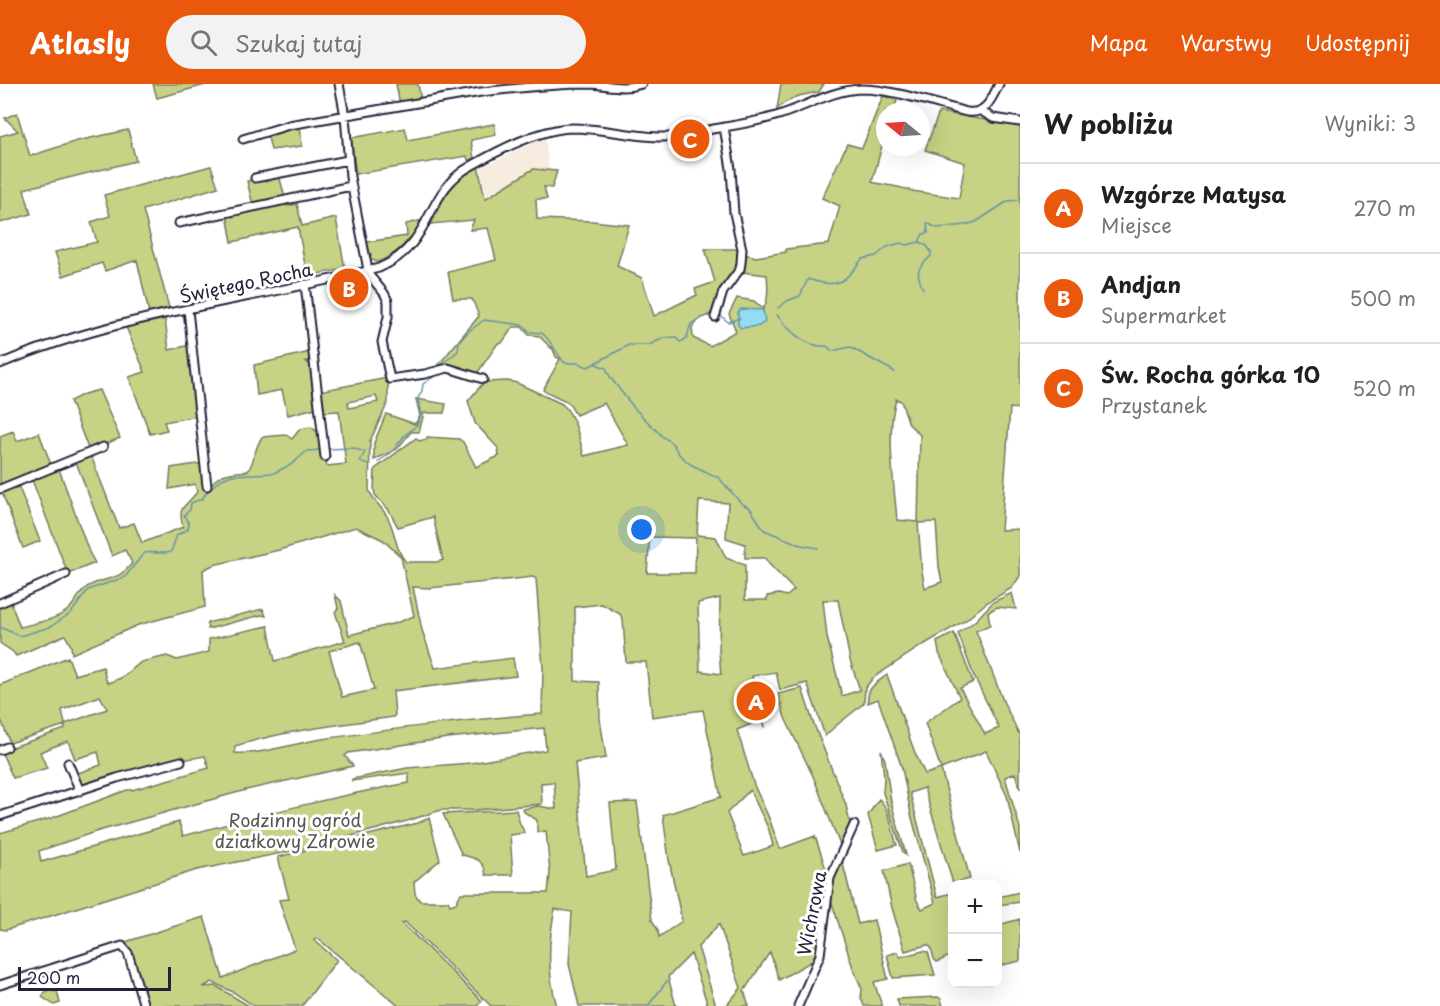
<!DOCTYPE html>
<html lang="pl">
<head>
<meta charset="utf-8">
<style>
	:root { --surface:#fff; --page:#f2f2f2; --text:#202124; --muted:#757577; --line:#e0e0e0; --accent:#ea580c }
	body { margin:0; font-family:"Playpen Sans",sans-serif; background:var(--page); color:var(--text) }
	.controls { position:absolute; right:18px; bottom:18px; display:grid; overflow:hidden; border-radius:12px; box-shadow:0 6px 24px #0002 }
	.controls button { width:54px; height:54px; display:grid; place-items:center; padding:0; border:0; border-bottom:2px solid var(--line); background:var(--surface); color:var(--text); font:30px sans-serif }
	.compass { position:absolute; left:876px; top:18px; width:54px; height:54px; border-radius:50%; background:var(--surface); box-shadow:0 6px 24px #0002; rotate:288deg }
	.scale { position:absolute; left:18px; bottom:15px; width:153px; box-sizing:border-box; padding-left:6px; border:3px solid #22223b; border-top:0; font-size:16px; line-height:21px; white-space:nowrap; color:#22223b; -webkit-text-stroke:4px #fff; paint-order:stroke }
	.you { position:absolute; left:642px; top:446px; width:21px; height:21px; margin:-15px; border:4px solid #fff; border-radius:50%; background:#1a73e8; box-shadow:0 0 0 9px #1a73e833 }
	.badge { display:grid; place-items:center; width:39px; height:39px; border-radius:50%; background:var(--accent); color:#fff; font-size:20px; font-weight:700 }
	.pin { position:absolute; translate:-50% -50%; border:3px solid #fff; box-shadow:0 2px 6px #0006 }
	.list { margin:0; padding:0; list-style:none }
	h2 { display:flex; justify-content:space-between; align-items:center; height:78px; margin:0; padding:0 24px; font-size:26px }
	h2 small { font-size:20px; font-weight:400; color:var(--muted) }
	.list li { display:grid; grid-template-columns:39px 1fr auto; gap:18px; align-items:center; box-sizing:border-box; height:90px; padding:0 24px; border-top:2px solid var(--line) }
	.list b { display:block; font-size:22px; white-space:nowrap }
	.list p { margin:0; font-size:20px; white-space:nowrap; color:var(--muted) }
	.list em { font-size:20px; font-style:normal; color:var(--muted) }
	.icon { flex:none; width:33px; height:33px; fill:none; stroke:currentColor; stroke-width:2; stroke-linecap:round; stroke-linejoin:round }
	.map { position:relative; flex:none; width:1020px; height:922px; overflow:hidden }
	header { display:flex; align-items:center; gap:36px; box-sizing:border-box; height:84px; padding:0 30px; background:var(--accent); color:#fff }
	header strong { font-size:28px }
	nav { display:flex; gap:33px; margin-inline-start:auto; font-size:21px }
	.search { width:420px; height:54px; background:var(--page); display:flex; align-items:center; gap:15px; box-sizing:border-box; padding:0 21px; border-radius:33px; color:var(--muted); font-size:22px }
	main { display:flex }
	aside { flex:1; background:var(--surface) }
	.map>svg:first-child { display:block }
	.built { fill:#f6ecdf }
	.green { fill:#c7d285; stroke:#747a60; stroke-width:1.5; fill-rule:evenodd }
	.water { fill:#92dcf4; stroke:#6592aa; stroke-width:1.5 }
	.lines { fill:none; stroke-linecap:round; stroke-linejoin:round }
	.stream { stroke:#6592aa; stroke-width:1.5 }
	.minor-casing { stroke:#22223b; stroke-width:11 }
	.minor { stroke:#fff; stroke-width:7 }
	.labels { text-anchor:middle; dominant-baseline:central; stroke-width:6; stroke-linejoin:round; paint-order:stroke }
	.street-label { font-size:18px; fill:#22223b; stroke:#fff }
	.park-label { font-size:18px; fill:#545751; stroke:#fff }
</style>
</head>
<body>
<header>
<strong>Atlasly</strong>
<div class="search"><svg class="icon" aria-label="search" viewBox="0 0 24 24"><circle cx="10" cy="10" r="6"/><path d="M15 15l6 6"/></svg>Szukaj tutaj</div>
<nav><a>Mapa</a><a>Warstwy</a><a>Udostępnij</a></nav>
</header>
<main>
<div class="map">
<svg width="1020" height="922" viewBox="0 0 1020 922">
	<rect width="100%" height="100%" fill="#fff"/>
	<filter id="ink" filterUnits="userSpaceOnUse"><feTurbulence type="fractalNoise" baseFrequency=".0167" numOctaves="2"/><feDisplacementMap in="SourceGraphic" scale="12" xChannelSelector="R" yChannelSelector="G"/><feConvolveMatrix kernelMatrix="1 2 1 2 8 2 1 2 1" color-interpolation-filters="sRGB"/></filter>
	<g filter="url(#ink)">
		<path class="built" d="M545,53L549,86L533,85L485,115L479,85Z"/>
		<path class="green" d="M153,0H209L157,14Z
			M396,0H418L421,17L400,21Z
			M781,0H824L819,8C800,11 792,12 777,25Z
			M883,12L897,16L894,27H885V51L872,98C883,101 904,103 912,107L959,114L965,79L925,66L939,28L1020,42V325L1010,324L1001,446L1020,445V492L1012,504L986,519L966,536L918,564L873,594L865,604L864,619C851,631 837,639 825,652L807,599L780,606L776,588L752,592L756,616L765,642L764,643L761,636L737,646L754,701L769,734L780,765L815,752L827,788L826,807L815,882L812,877L779,896L770,868L744,907L749,922H726L741,904L719,840L698,863L716,922H708L691,870L668,893L676,922H579L569,880L572,828L555,825C548,857 547,890 557,922H491L405,838L402,839L482,917L477,922H399L317,854L314,856L337,876L302,922H254L233,908L212,898L203,903L216,902L249,922H146L129,864L122,859L204,833L223,894L295,865L279,816L289,815L278,773L418,739L429,734L440,776L414,798L415,810L420,817H448L450,821L456,819L461,809H548L550,788L546,747L537,748V736L524,728L523,725L538,722L556,725L554,698L541,699L542,720L475,726H441L407,737L311,763L197,786L6,846L0,845V749L52,734L127,706H132L209,684L205,672L164,679L81,705L75,690L101,681L98,668L75,675L68,657L40,668L47,684L13,694L1,667L65,645V641L10,659L0,633V601L68,573L75,591L103,583L106,596L109,599L123,593L141,578L167,572L177,576L209,568V555L268,542L275,577L345,557L335,528L338,524L335,511L341,517L349,551L396,539L414,532L401,473L383,456L356,443L279,466L213,481L203,486L205,523L138,541L72,570L71,562L65,551L16,572L13,568L0,559V521L10,517L20,543C35,539 57,536 69,525C76,518 79,509 87,503C104,493 120,497 132,479L125,466L112,472L76,378L91,372L119,444L134,439L142,459L183,443C177,421 185,424 197,408L195,400L169,405L171,384L203,379L207,405C220,388 227,389 248,387C255,376 254,365 262,353L286,351L292,355L300,345L311,343L320,350L322,374L326,376L327,382L346,380L339,327L322,328L319,307L388,294V318L370,357L369,406C373,417 383,424 388,434C396,449 395,466 406,478H437L443,476L433,433L398,443L388,425L375,411L374,405L375,385L416,354L419,357L427,355V353L459,355L463,358L476,383L499,372L498,364L475,339L468,317L484,298L508,297L517,299L562,320C576,332 579,355 584,372L628,361L604,319L576,331L568,318L543,306L560,275L556,273L552,263L551,264L539,252L529,251L522,243H513L502,259H498L476,291L443,283L439,280L479,232L472,215H453L448,188L496,176L488,144L470,146L474,136L431,140L434,134L432,132C446,106 453,98 478,81L485,115L533,85L557,87L552,104L544,103L547,115H536L537,135L592,137L629,141L617,182L642,194L654,232L697,211L695,205L715,198L705,165H739V183L717,215L714,230L701,234L692,243L693,254L710,262L736,247L729,230L737,214L754,217L763,225C769,216 768,202 767,191L742,188L744,170L756,173L786,168V165L829,160L840,122L822,114L847,60L862,64ZM376,312L378,318L349,324L348,318ZM896,315L901,317L909,340L920,351L918,438L897,436C894,400 886,349 896,315ZM699,417L728,419L726,454L745,460V474H765L769,480L794,506L787,512L779,510L767,512V516H745V481L726,474L716,453L697,451ZM936,438L939,483L942,498L925,504L922,488L918,439ZM650,453L696,454L695,489H647ZM533,493L536,495L543,584L542,630C468,635 395,645 322,655C295,659 262,671 235,669V662C287,646 340,641 393,633L395,631L393,607L516,592L513,574L435,584L422,546L413,503L429,504ZM720,514L719,568L721,590L700,587L698,519ZM823,516H838L850,576L860,606L842,612L827,553ZM602,520L620,530L623,536L626,578H646L652,633L703,626L721,713L663,731L669,776L682,837L659,853L658,846L652,836L637,718L610,719L616,786L586,792L575,679L606,674L600,635L599,598L575,597V523ZM360,558L374,606L342,613L329,567ZM100,612L107,625L65,640L62,626ZM544,644L546,666L471,679L407,684L352,695V697L409,689V699C333,712 258,732 183,752L179,738L41,778L39,767L95,748L246,706L353,682L345,672L348,669L448,654ZM750,706L769,746L773,762L744,772L727,729Z
			M17,29L30,72L77,57L128,46L136,77L24,105L31,130L0,139V52L18,47L5,34Z
			M494,40L496,51L471,56L474,75L468,76L467,72L356,90L351,54L405,44L408,56Z
			M300,41L302,62L271,66L267,49Z
			M211,82L218,103L143,126L169,224L149,229L137,176L105,187L102,179L63,192L55,168L97,158L91,138L110,132L104,111Z
			M279,91L285,114L253,121L247,97Z
			M286,119L287,122L297,120L302,142L336,134L345,185L307,192L298,143L232,158L227,131Z
			M423,136C411,154 399,171 377,178L370,175L371,170H369L367,158L407,152L406,140Z
			M165,235L169,266L190,261L198,332L164,338L167,346L150,350L129,293L145,288L126,243Z
			M310,268V278L305,277L312,282L317,322L315,324L288,331L282,306L257,311L254,281Z
			M99,306L120,354L89,367L70,317L84,310Z
			M416,315L446,320L444,329H424L419,348H411L397,365L374,376V359L386,330L415,340L420,332Z
			M13,347L17,357L39,349L52,383L0,403V352Z
			M59,385L89,468L95,479L68,490L32,396Z
			M18,401L40,457L23,464L1,406Z
			M1012,509L1016,525L997,523L988,528L990,541L976,547L1004,619L1020,652V705L1015,689L1005,693L1020,744V769L1007,712L986,667L941,685L970,795L953,799L924,704L910,709L937,813L952,809V871L937,878L934,875L931,863L927,861L905,867L892,824L884,787L908,780L917,817L922,825L935,819L911,730L902,684L878,615L868,619C866,604 876,599 887,591L915,669L925,690L941,685L925,639L960,614L939,569L937,558L954,549L973,598L960,604L985,650L999,644L973,590L958,549L974,538L993,518Z
			M263,525L266,532L261,531L208,545L207,539Z
			M802,604L813,638L846,721L850,740L840,761L813,692L785,634L778,610Z
			M881,666L885,676L891,718L906,771L903,768L883,709L884,693Z
			M879,715C890,725 892,748 897,761L878,766L868,731Z
			M516,726L520,740L525,749L510,751L513,791H486C484,776 476,774 462,771L443,730Z
			M841,772L858,840L874,836L888,895L874,898L882,922H864L861,914L862,905L853,884L830,813L831,800Z
			M1020,808V818L998,821V813Z
			M1020,835V877L998,882V841Z
			M923,867L928,868L935,891L893,894L887,871L897,868L900,873Z
			M52,906L53,908L57,907L60,919L54,921L42,913L46,907Z
			M938,913L941,915L943,922H899L897,915Z"/>
		<path class="water" d="M741,225L763,226L765,238L759,242L741,244L738,241V228Z"/>
		<g class="lines">
			<path class="stream" d="M920,158L927,162L931,168V172C917,185 915,187 923,205
				M778,224L787,217L800,212L808,195C837,205 845,199 862,175L876,172L887,163L900,159L907,161L919,158L923,150L928,149L927,139L937,144L965,141L976,138L1008,117L1020,116
				M720,231L728,238L740,234
				M777,231C789,247 806,264 827,262L832,267L850,263L895,288
				M596,280L606,284L610,293L634,324L663,353L672,359L679,370L690,380L719,394L741,419L750,424L764,446L801,461L818,464
				M440,282L458,267L459,258L468,248L484,236L523,241L530,248L542,249C552,257 556,270 565,279H578L588,283L629,261H649L664,254L675,253L680,258C690,255 687,248 691,240L712,229
				M328,365L353,364L365,368L360,377L364,380H371
				M378,378L392,368L404,352L417,341L421,331L418,314L422,307L423,300L436,291
				M0,543L20,552L50,543L71,529L88,506L125,493L144,469C153,467 161,471 171,468L177,451L188,445L189,440L184,431L190,426L191,419L202,415L209,405L222,395L232,391L274,389L292,380L307,367L321,366
				M648,922L667,897"/>
			<g class="minor-casing">
				<path id="minor" d="M339,0L345,32L350,93L369,191L384,209L388,217V233L382,258L390,295L425,290L448,284L483,295
					M981,27L993,34L1020,38
					M243,55L289,41L481,8C517,4 554,0 590,0C609,1 623,6 642,0
					M255,94L348,76
					M179,139L351,102
					M305,200L325,373
					M188,226L207,402
					M715,233L723,208L740,185L741,179L742,165L734,129L731,85L724,43
					M0,280C120,229 253,216 379,184C435,160 423,108 471,82C499,66 539,45 572,44C601,44 629,52 658,53C673,54 688,50 703,47C728,42 754,39 779,31C805,23 832,6 861,5C894,5 935,20 967,28C986,31 992,14 999,0
					M0,405L103,363
					M0,519L66,490
					M0,666L7,663
					M68,679L80,707
					M0,732L117,694L181,677
					M0,901L122,862L128,869L144,922
					M798,922L820,871L830,794L854,741"/>
			</g>
			<use href="#minor" class="minor"/>
		</g>
	</g>
	<g class="labels">
		<g class="street-label">
			<text transform="translate(246 198) rotate(-12)">Świętego Rocha</text>
			<text transform="translate(811 829) rotate(-79)">Wichrowa</text>
		</g>
		<g class="park-label">
			<text x="295" y="735">Rodzinny ogród<tspan x="295" dy="21">działkowy Zdrowie</tspan></text>
		</g>
	</g>
</svg>
<div class="controls">
<button>+</button>
<button>−</button>
</div>
<svg class="compass" viewBox="-18 -18 36 36"><path d="M0-13l5 13h-10z" fill="#e53935"/><path d="M0 13l5-13h-10z" fill="#757577"/></svg>
<div class="scale">200 m</div>
<div class="you"></div>
<div class="pin badge" style="left:756px;top:617px">A</div>
<div class="pin badge" style="left:349px;top:204px">B</div>
<div class="pin badge" style="left:690px;top:55px">C</div>
</div>
<aside>
<h2>W pobliżu<small>Wyniki: 3</small></h2>
<ul class="list">
<li><span class="badge">A</span><div><b>Wzgórze Matysa</b><p>Miejsce</p></div><em>270 m</em></li>
<li><span class="badge">B</span><div><b>Andjan</b><p>Supermarket</p></div><em>500 m</em></li>
<li><span class="badge">C</span><div><b>Św. Rocha górka 10</b><p>Przystanek</p></div><em>520 m</em></li>
</ul>
</aside>
</main>
</body>
</html>
